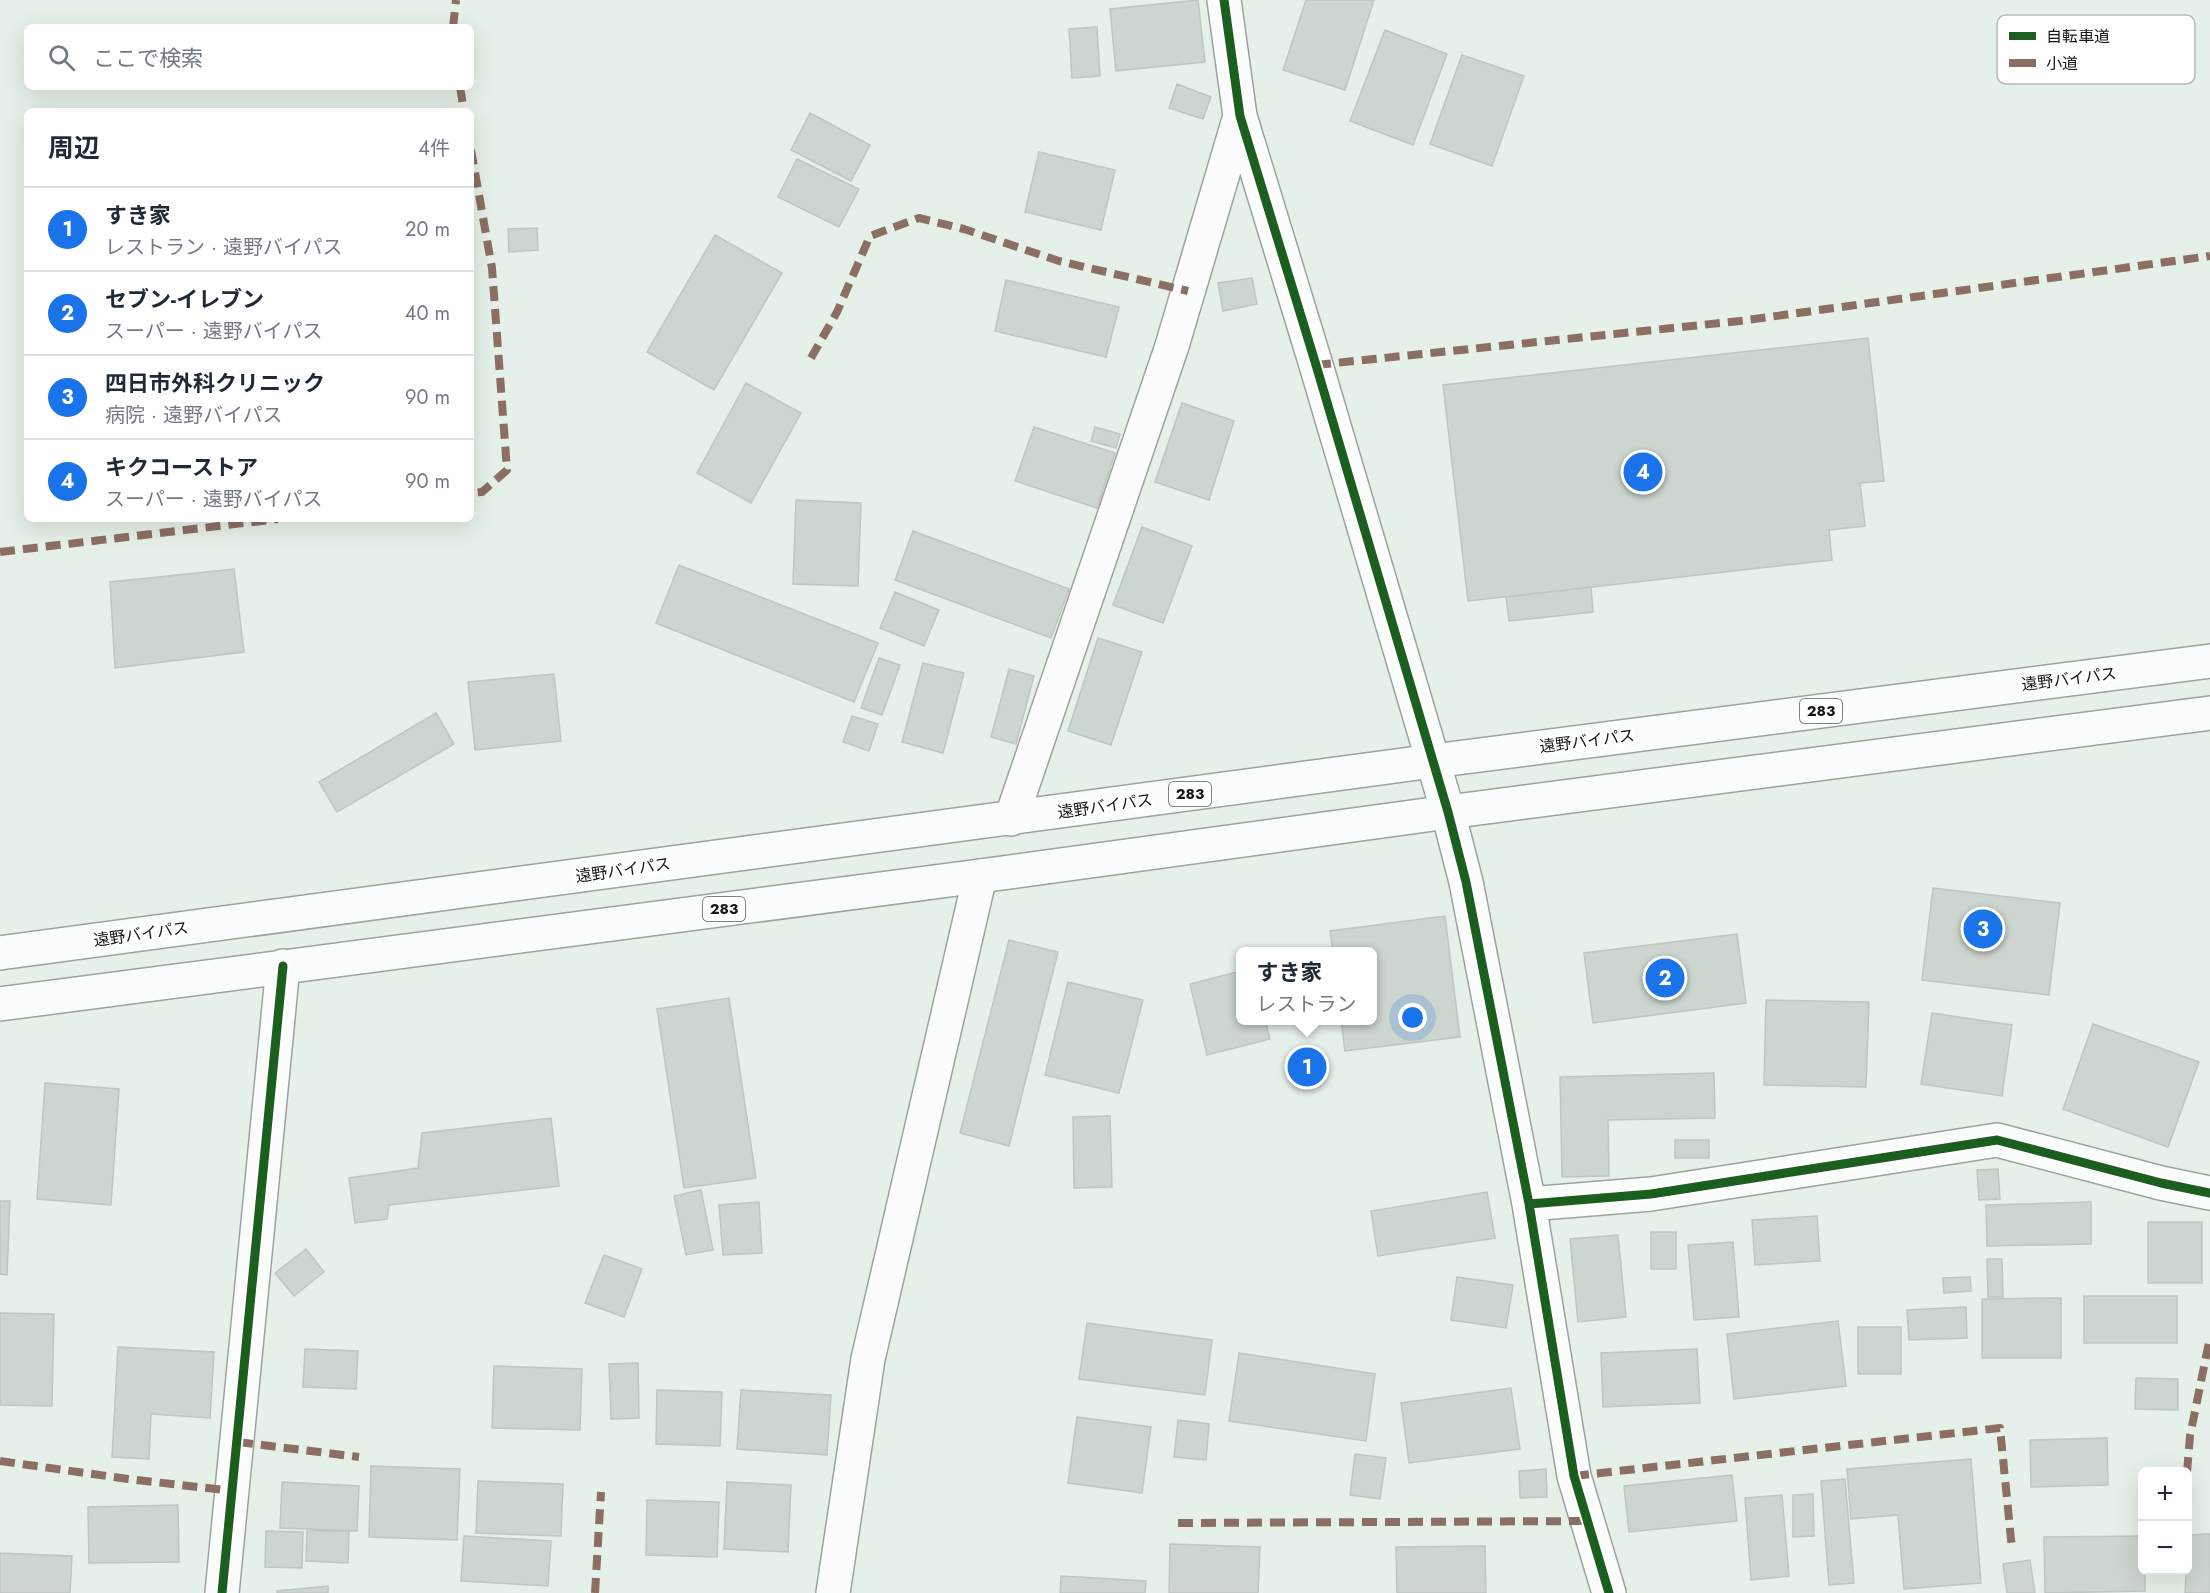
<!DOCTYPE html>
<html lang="ja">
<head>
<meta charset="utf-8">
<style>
	:root { --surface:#fff; --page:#f6f6f7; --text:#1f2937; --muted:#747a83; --line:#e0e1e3; --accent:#1a73e8 }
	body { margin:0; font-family:Jost,"Noto Sans JP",sans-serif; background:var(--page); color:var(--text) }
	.controls { position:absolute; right:18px; bottom:18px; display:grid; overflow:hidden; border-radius:9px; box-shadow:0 6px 24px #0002 }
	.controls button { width:54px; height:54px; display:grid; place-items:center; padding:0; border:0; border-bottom:2px solid var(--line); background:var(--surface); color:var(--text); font:30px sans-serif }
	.you { position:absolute; left:1413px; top:1018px; width:21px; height:21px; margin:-15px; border:4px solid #fff; border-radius:50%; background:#1a73e8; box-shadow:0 0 0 9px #1a73e833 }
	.badge { display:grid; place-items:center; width:39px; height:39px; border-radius:50%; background:var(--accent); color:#fff; font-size:20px; font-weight:700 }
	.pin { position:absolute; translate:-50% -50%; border:3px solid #fff; box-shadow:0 2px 6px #0006 }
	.popup { position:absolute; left:1236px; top:947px; width:141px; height:78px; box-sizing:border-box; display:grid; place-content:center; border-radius:9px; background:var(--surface); filter:drop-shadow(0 2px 4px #0005); font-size:20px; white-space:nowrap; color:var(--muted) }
	.popup b { font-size:22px; color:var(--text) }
	.popup::after { content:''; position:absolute; left:50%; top:100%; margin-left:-12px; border:12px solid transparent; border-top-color:var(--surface) }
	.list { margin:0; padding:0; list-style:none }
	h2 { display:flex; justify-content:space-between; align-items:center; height:78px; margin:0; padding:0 24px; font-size:26px }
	h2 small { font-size:20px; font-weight:400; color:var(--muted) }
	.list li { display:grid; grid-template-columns:39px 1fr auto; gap:18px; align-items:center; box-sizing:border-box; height:84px; padding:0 24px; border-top:2px solid var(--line) }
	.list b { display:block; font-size:22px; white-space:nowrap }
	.list p { margin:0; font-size:20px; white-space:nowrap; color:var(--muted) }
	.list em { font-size:20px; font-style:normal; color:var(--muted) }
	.icon { flex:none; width:33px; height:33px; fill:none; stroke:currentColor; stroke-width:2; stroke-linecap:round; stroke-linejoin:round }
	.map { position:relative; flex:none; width:2210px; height:1593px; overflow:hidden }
	.search { position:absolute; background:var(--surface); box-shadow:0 6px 24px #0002; left:24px; top:24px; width:450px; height:66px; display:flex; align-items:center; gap:15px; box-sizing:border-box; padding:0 21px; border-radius:9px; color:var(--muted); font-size:22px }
	.panel { position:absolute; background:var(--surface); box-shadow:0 6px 24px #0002; left:24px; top:108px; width:450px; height:414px; border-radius:9px }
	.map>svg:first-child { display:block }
	.building { fill:#cdd5cf; stroke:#bec6c0; stroke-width:1.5 }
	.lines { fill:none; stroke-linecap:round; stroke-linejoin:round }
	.minor-casing { stroke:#9ba39d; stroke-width:36 }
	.highway-casing { stroke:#9ba39d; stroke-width:36 }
	.minor { stroke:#fbfdfc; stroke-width:33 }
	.highway { stroke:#fbfdfc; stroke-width:33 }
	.quiet { stroke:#8d6e63; stroke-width:8; stroke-dasharray:15 8; stroke-linecap:butt }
	.cycleway-casing { stroke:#fff; stroke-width:13 }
	.cycleway { stroke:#1b5e20; stroke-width:9 }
	.labels { text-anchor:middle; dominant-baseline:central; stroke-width:6; stroke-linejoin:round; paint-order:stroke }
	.shield { fill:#fff; stroke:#595e5a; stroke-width:1.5 }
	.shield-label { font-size:15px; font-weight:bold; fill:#121914 }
	.street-label { font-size:16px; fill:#121914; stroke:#fff }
	.key { fill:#fff; stroke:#b8bab8; stroke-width:1.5 }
	.key-label { font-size:16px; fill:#121914 }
</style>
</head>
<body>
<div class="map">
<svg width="2210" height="1593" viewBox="0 0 2210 1593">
	<rect width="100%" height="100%" fill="#e5f0e8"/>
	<path class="building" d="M1198,0L1205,62L1116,71L1110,9Z
		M1306,0H1374L1345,90L1283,70Z
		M1097,27L1100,76L1072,78L1069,29Z
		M1385,30L1447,54L1413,145L1350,121Z
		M1462,55L1524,76L1492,166L1430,144Z
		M1177,84L1211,97L1203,119L1169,108Z
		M810,113L870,145L851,181L791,150Z
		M1039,152L1115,170L1101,230L1025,212Z
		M797,159L859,189L839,227L778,197Z
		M537,228L538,250L509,252L508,229Z
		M715,235L782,273L714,390L647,352Z
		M1252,278L1257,304L1223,311L1218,283Z
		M1006,280L1119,307L1106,357L995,331Z
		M1868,338L1884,481L1860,483L1865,526L1829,530L1832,560L1468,601L1443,385Z
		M746,383L801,413L751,503L697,473Z
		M1182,403L1234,421L1209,500L1155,482Z
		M1034,427L1115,453L1097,508L1015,481Z
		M1095,427L1120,434L1116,448L1091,441Z
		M796,500L861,503L858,586L793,584Z
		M1142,527L1192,546L1163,623L1113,605Z
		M913,531L1069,589L1051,638L895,580Z
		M679,565L878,643L854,702L656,623Z
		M234,569L244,652L115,668L110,582Z
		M1591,587L1593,612L1509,621L1506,597Z
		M895,592L939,610L924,646L880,628Z
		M1098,638L1142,652L1111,745L1068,731Z
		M879,658L900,665L882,715L861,708Z
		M923,663L964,673L943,753L902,742Z
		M1009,669L1034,676L1016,744L991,737Z
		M554,674L561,741L475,750L468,682Z
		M436,713L454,744L337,812L319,782Z
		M852,716L878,724L869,751L843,742Z
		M1933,888L2060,903L2049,995L1922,980Z
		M1445,916L1460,1037L1345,1051L1341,1020H1373V952H1333L1330,931Z
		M1737,934L1746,1003L1593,1023L1584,953Z
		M1009,940L1058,952L1009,1146L960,1133Z
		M1241,971V1020H1265L1270,1039L1207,1055L1190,984Z
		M1068,982L1143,1000L1119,1093L1045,1075Z
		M729,998L756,1178L684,1188L657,1009Z
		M1766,1000L1869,1002L1866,1087L1764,1085Z
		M1932,1013L2012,1025L2002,1096L1921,1084Z
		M2093,1024L2199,1062L2168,1147L2063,1109Z
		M1714,1073L1715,1118L1608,1120L1609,1176L1562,1177L1560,1077Z
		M45,1083L119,1089L111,1205L37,1199Z
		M1110,1116L1112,1187L1074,1188L1073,1117Z
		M551,1118L559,1186L389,1205L387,1219L355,1223L349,1178L418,1168L422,1133Z
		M1675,1140H1709V1158H1675Z
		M1998,1169L2000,1199L1979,1200L1977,1170Z
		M701,1190L713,1250L686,1255L674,1196Z
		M1487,1192L1495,1238L1378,1256L1371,1211Z
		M0,1201H10L7,1275L0,1274Z
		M759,1202L762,1253L723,1255L719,1205Z
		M2091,1202V1244L1987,1246L1986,1205Z
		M1817,1216L1820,1261L1755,1265L1752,1220Z
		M2148,1222H2202V1283H2148Z
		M1651,1232H1676V1269H1651Z
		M1618,1235L1626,1317L1578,1322L1570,1239Z
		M1733,1242L1739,1317L1694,1320L1688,1245Z
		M306,1249L324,1272L294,1296L275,1273Z
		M604,1255L642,1269L624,1317L585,1303Z
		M1987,1259H2002L2003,1297H1988Z
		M1457,1277L1513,1285L1506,1328L1451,1320Z
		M1970,1277L1971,1291L1944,1293L1943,1278Z
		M2084,1296H2177V1343H2084Z
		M2061,1298V1358H1982V1299Z
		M1966,1307L1967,1338L1909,1340L1907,1310Z
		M0,1313L54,1314L52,1406L0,1405Z
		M1838,1321L1846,1386L1734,1399L1727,1334Z
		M1087,1323L1212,1340L1205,1395L1079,1379Z
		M1858,1327H1901V1374H1858Z
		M118,1347L214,1352L210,1418L151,1414L149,1459L112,1457Z
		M305,1349L358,1351L356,1389L303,1387Z
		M1697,1349L1700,1403L1603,1407L1601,1353Z
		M1239,1353L1375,1374L1366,1441L1229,1421Z
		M638,1363L639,1418L611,1419L609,1364Z
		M494,1366L582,1369L580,1430L492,1428Z
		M2136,1378L2178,1379V1410L2135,1409Z
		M1511,1388L1520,1449L1409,1463L1401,1403Z
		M657,1390L722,1392L720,1446L656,1444Z
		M741,1390L831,1395L827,1455L737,1449Z
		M1077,1417L1151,1427L1142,1493L1068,1483Z
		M1178,1420L1209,1424L1206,1460L1174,1457Z
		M2107,1438L2108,1485L2031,1487L2030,1440Z
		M1355,1454L1386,1458L1380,1499L1350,1495Z
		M1971,1459L1981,1583L1904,1589L1898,1515L1851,1519L1847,1469Z
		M371,1466L460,1469L457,1540L369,1537Z
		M1546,1469L1547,1497L1520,1498L1519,1471Z
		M1732,1475L1737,1521L1629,1532L1624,1486Z
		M1845,1479L1854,1583L1829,1585L1821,1481Z
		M478,1481L563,1484L561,1536L476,1533Z
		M282,1482L359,1486L357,1531L280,1528Z
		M727,1482L791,1485L788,1552L724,1549Z
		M1813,1494L1814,1536L1793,1537V1495Z
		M1782,1495L1789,1576L1751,1580L1745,1498Z
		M647,1500L719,1502L717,1557L646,1555Z
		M178,1505L179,1562L89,1563L88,1507Z
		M266,1531L303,1532L302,1568L265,1567Z
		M307,1531H349L348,1563L306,1561Z
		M2210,1534V1593H2185L2188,1535Z
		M464,1536L551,1541L548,1586L461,1581Z
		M2142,1536V1570H2145V1591L2045,1593L2044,1537Z
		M1170,1544L1260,1547L1258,1593H1169Z
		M1485,1546L1486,1593H1397L1396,1547Z
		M0,1553L72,1556L70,1593H0Z
		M2030,1560L2035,1593H2007L2003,1564Z
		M1061,1576L1146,1581L1145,1593H1060Z
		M328,1586V1593H277V1591Z"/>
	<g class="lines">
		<g class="minor-casing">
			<path id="minor" d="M1224,0L1240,116L1316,365L1448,812L1466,882L1529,1204L1574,1476L1609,1593
				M1011,819L1172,346L1240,116
				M1529,1204L1651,1194L1997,1140L2161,1183L2210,1193
				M222,1593L283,966
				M833,1593L868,1359L980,876"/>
		</g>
		<g class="highway-casing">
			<path id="highway" d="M0,953L1433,761L2210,661
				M0,1004L980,876L1448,812L2210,713"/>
		</g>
		<use href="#minor" class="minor"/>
		<use href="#highway" class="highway"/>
		<path class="quiet" d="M453,27L456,0
			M460,87L464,111
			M471,150L492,268L507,470L482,492L471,493
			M811,358L837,312L870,236L919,218L964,229L1059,261L1188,291
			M1316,365L1740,321L2210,256
			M0,552L278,519
			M238,1442L359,1457
			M0,1461L128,1479L233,1491
			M2187,1472L2190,1436L2210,1337
			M1574,1476L2000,1428L2012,1549
			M1178,1523L1588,1521
			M595,1593L601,1492"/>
		<g class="cycleway-casing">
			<path id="cycleway" d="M1224,0L1240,116L1316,365L1448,812L1466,882L1529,1204L1574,1476L1609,1593
				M1529,1204L1651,1194L1997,1140L2161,1183L2210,1193
				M222,1593L283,966"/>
		</g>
		<use href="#cycleway" class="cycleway"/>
	</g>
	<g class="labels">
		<g class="shield">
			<rect x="1800" y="699" width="42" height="24" rx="4.5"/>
			<rect x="1169" y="782" width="42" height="24" rx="4.5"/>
			<rect x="703" y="897" width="42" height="24" rx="4.5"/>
		</g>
		<g class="shield-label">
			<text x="1821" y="711">283</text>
			<text x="1190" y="794">283</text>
			<text x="724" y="909">283</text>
		</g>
		<g class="street-label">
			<text transform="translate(2069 679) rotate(-7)">遠野バイパス</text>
			<text transform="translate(1587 741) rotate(-7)">遠野バイパス</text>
			<text transform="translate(1105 806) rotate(-8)">遠野バイパス</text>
			<text transform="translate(623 870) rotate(-8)">遠野バイパス</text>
			<text transform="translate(141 934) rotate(-8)">遠野バイパス</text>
		</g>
	</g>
	<rect x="1997" y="15" width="198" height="69" rx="9" class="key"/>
	<rect x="2009" y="32" width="27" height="8" fill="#1b5e20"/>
	<rect x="2009" y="59" width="27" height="8" fill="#8d6e63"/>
	<g class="key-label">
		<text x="2046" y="42">自転車道</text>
		<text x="2046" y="69">小道</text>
	</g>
</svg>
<div class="controls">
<button>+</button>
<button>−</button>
</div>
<div class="you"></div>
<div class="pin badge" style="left:1307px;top:1067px">1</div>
<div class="popup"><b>すき家</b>レストラン</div>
<div class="pin badge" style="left:1665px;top:978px">2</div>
<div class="pin badge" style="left:1983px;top:929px">3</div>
<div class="pin badge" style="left:1643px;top:472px">4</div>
<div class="search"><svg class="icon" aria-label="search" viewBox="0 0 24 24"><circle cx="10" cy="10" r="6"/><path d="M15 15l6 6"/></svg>ここで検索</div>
<section class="panel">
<h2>周辺<small>4件</small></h2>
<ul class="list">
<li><span class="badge">1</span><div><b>すき家</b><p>レストラン · 遠野バイパス</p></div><em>20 m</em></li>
<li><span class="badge">2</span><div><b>セブン-イレブン</b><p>スーパー · 遠野バイパス</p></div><em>40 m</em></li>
<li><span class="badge">3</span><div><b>四日市外科クリニック</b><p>病院 · 遠野バイパス</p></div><em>90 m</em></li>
<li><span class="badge">4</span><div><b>キクコーストア</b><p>スーパー · 遠野バイパス</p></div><em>90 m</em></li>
</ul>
</section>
</div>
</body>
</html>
